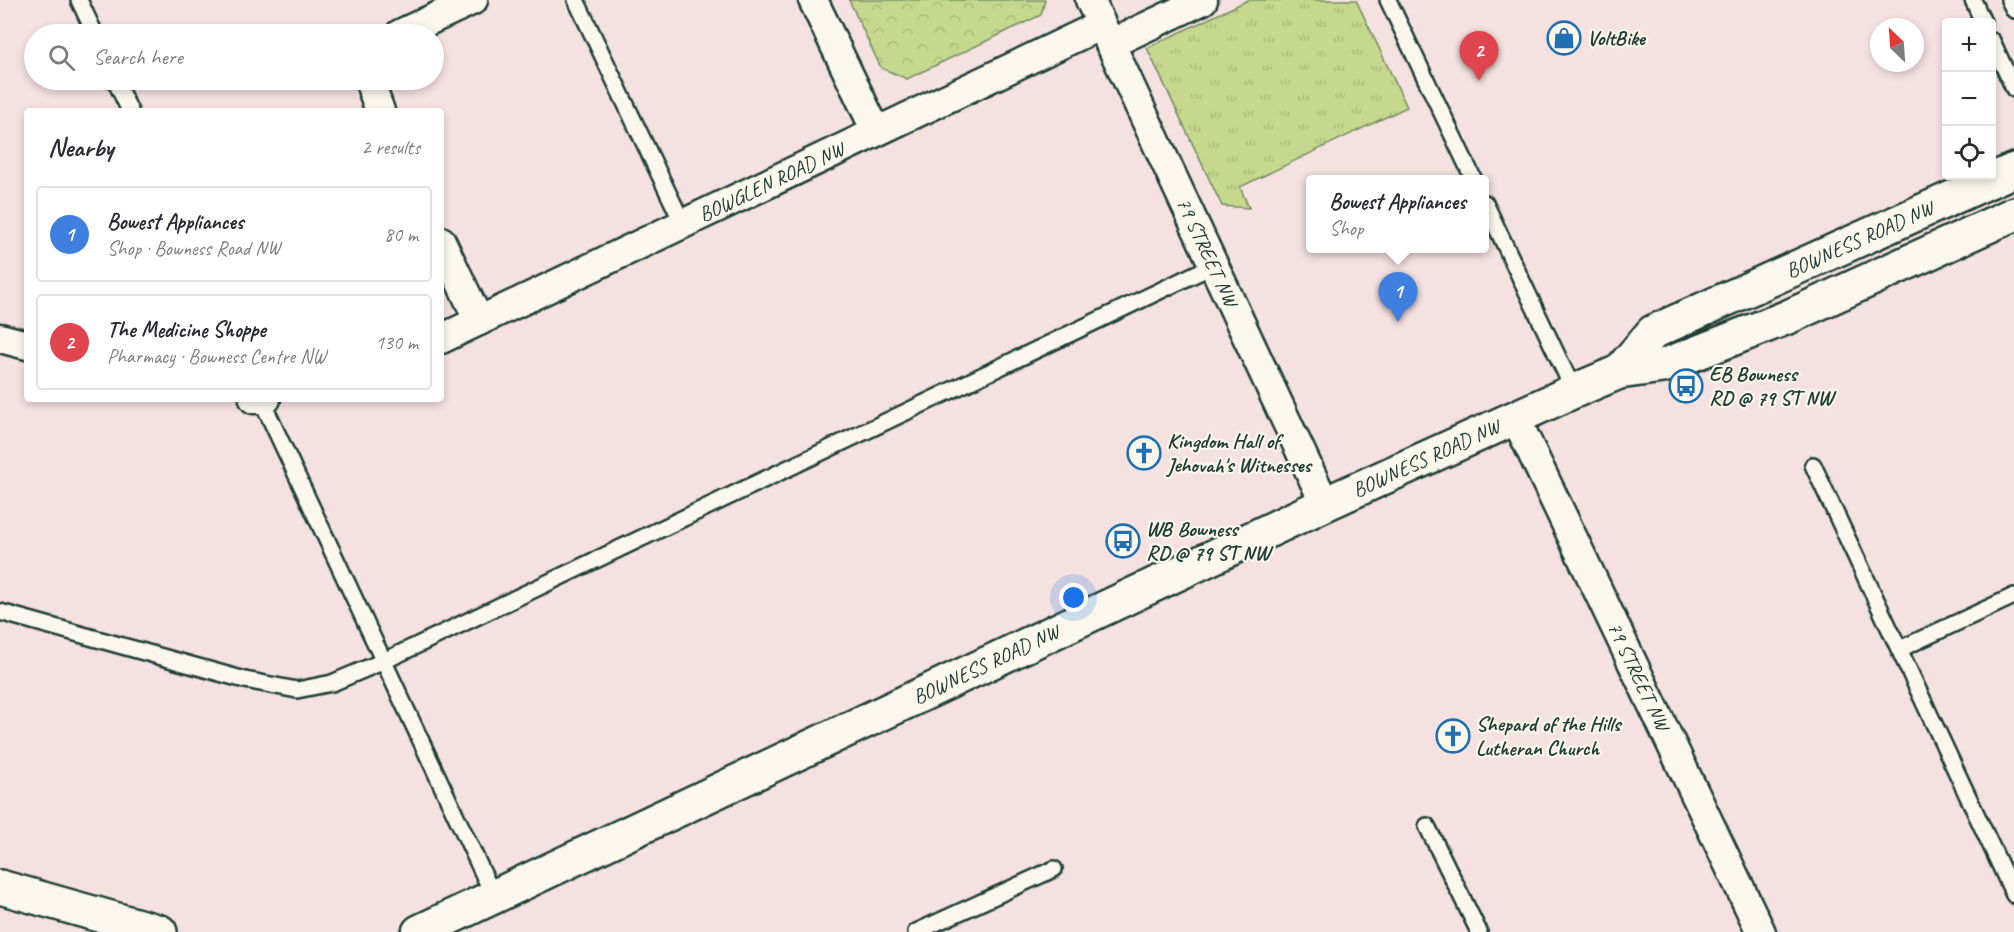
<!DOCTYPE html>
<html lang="en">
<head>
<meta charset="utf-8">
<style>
	:root { --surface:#fff; --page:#f2f2f3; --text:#2b2b33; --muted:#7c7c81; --line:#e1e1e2; --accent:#7c3aed }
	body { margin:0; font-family:Caveat,sans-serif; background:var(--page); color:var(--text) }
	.controls { position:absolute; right:18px; top:18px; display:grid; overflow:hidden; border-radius:6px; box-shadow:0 3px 9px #0003 }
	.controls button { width:54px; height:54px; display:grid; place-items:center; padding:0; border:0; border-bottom:2px solid var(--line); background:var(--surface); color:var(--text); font:30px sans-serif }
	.compass { position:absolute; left:1870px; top:18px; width:54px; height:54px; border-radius:50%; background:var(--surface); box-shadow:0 3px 9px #0003; rotate:335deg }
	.you { position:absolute; left:1074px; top:598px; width:21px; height:21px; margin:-15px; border:4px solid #fff; border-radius:50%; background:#1a73e8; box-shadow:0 0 0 9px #1a73e833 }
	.badge { display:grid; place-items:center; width:39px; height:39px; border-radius:50%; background:var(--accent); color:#fff; font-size:20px; font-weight:700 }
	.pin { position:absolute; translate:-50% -50px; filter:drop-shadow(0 2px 3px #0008) }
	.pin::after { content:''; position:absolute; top:32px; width:21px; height:18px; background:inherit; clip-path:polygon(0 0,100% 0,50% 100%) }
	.popup { position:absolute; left:1306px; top:175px; width:183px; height:78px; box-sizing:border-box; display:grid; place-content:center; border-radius:6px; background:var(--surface); filter:drop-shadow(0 2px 4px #0005); font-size:20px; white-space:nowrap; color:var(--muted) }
	.popup b { font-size:22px; color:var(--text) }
	.popup::after { content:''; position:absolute; left:50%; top:100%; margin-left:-12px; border:12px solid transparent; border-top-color:var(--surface) }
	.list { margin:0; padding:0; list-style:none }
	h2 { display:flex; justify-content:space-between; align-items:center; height:78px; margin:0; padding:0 24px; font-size:26px }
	h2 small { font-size:20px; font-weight:400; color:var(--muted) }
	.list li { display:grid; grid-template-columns:39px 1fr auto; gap:18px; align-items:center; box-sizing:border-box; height:96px; margin:0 12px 12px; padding:0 12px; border:2px solid var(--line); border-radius:6px }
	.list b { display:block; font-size:22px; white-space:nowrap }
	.list p { margin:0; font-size:20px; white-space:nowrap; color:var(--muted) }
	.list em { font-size:20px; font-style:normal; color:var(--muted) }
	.icon { flex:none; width:33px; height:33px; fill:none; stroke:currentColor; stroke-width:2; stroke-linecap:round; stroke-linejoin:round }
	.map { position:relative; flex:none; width:2014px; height:932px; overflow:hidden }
	.search { position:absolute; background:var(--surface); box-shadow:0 3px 9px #0003; left:24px; top:24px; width:420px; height:66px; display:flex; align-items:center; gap:15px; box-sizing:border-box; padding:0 21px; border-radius:33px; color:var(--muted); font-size:22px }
	.panel { position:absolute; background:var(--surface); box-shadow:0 3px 9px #0003; left:24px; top:108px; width:420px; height:294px; border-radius:6px }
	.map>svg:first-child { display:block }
	.grass { fill:url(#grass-tufts); stroke:#728a60; stroke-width:1.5 }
	.forest { fill:url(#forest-crowns); stroke:#728a60; stroke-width:1.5 }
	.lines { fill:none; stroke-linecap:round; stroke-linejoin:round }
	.service-casing { stroke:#1f3d34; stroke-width:20 }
	.minor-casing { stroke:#1f3d34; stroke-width:33 }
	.tertiary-casing { stroke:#1f3d34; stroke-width:38 }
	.service { stroke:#fbf7ec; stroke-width:15 }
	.minor { stroke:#fbf7ec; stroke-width:28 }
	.tertiary { stroke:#fbf7ec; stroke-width:33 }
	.labels { text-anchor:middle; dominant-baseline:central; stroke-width:4.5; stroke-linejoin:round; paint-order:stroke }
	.poi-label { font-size:21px; font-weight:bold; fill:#1f3d34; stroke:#fbf7ec; text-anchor:start }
	.street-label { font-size:21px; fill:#1f3d34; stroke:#fbf7ec }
</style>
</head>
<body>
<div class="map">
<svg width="2014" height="932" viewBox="0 0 2014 932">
	<defs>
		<pattern id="grass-tufts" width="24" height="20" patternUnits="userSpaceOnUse" patternTransform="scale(1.5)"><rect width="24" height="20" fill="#c5d88d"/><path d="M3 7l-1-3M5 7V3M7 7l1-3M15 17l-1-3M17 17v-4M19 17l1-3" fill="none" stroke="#a9ba7a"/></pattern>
		<pattern id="forest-crowns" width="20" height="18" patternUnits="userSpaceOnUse" patternTransform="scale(1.5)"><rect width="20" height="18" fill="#c5d88d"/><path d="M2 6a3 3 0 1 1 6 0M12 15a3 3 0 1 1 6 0" fill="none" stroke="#a9ba7a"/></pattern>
	</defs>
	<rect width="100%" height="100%" fill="#f4e1e0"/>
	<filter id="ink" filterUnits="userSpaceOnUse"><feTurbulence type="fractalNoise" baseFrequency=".0167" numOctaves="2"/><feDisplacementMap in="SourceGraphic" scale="12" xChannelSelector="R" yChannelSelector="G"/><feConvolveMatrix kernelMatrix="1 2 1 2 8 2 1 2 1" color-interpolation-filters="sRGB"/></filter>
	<g filter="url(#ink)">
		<path class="grass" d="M1248,0H1356L1407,107L1240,187L1249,208L1222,206L1147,48Z"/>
		<path class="forest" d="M849,0H1045L1041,15L907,79L881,68Z"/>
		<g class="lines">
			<g class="service-casing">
				<path id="service" d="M79,0L95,34
					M576,0L683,224
					M1388,0L1474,180
					M1973,0L1983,22
					M2009,0L2014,10
					M1992,41L2014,89
					M115,80L130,111
					M1485,203L1574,391
					M261,399L494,897
					M1813,465L2014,895
					M0,612L245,680L297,690L332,683L384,661L1214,265
					M1900,649L2014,596
					M1427,826L1479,932
					M916,932L1054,869"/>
			</g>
			<g class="minor-casing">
				<g id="minor">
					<path d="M813,0L876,131"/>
					<path id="s1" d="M1090,0L1325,504"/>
					<path d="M400,34L473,0"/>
					<path d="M1110,44L1203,0"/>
					<path d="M369,80L380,111"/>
					<path d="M441,241L479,321"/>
					<path d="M0,338L27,345"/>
					<path id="s2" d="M441,339L1101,25"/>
					<path d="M254,399H266"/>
					<path id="s3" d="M1516,419L1761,932"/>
				</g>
			</g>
			<g class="tertiary-casing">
				<g id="tertiary">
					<path id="s4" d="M1619,372L1653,332L2014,170"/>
					<path d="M0,887L160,932"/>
					<path id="s5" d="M419,932L1325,504L1574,391L1619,372L1663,366L1788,317L2014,214"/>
				</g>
			</g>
			<use href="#service" class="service"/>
			<use href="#minor" class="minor"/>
			<use href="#tertiary" class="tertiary"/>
		</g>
	</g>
	<defs>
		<g id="shop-ring" transform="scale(1.725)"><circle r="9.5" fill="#fbf7ec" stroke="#1f6fb2" stroke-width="1.5"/><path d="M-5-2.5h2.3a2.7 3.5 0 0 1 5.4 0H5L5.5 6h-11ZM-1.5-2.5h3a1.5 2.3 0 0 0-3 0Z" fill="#1f6fb2"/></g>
		<g id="bus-ring" transform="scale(1.725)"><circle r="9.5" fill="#fbf7ec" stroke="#1f6fb2" stroke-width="1.5"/><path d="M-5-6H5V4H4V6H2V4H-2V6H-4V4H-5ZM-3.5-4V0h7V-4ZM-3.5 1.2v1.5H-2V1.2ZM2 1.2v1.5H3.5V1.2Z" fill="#1f6fb2"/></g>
		<g id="church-ring" transform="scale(1.725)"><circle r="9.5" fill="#fbf7ec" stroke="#1f6fb2" stroke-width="1.5"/><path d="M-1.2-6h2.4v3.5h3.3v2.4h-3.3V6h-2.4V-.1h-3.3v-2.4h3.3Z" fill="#1f6fb2"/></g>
	</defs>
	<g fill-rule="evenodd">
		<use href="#shop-ring" x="1564" y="38"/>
		<use href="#bus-ring" x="1686" y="386"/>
		<use href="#church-ring" x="1144" y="453"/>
		<use href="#bus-ring" x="1123" y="541"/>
		<use href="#church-ring" x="1453" y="736"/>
	</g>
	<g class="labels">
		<g class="poi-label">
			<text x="1587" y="38">VoltBike</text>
			<text x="1709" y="374">EB Bowness<tspan x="1709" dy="24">RD @ 79 ST NW</tspan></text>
			<text x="1167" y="441">Kingdom Hall of<tspan x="1167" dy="24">Jehovah's Witnesses</tspan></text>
			<text x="1146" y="529">WB Bowness<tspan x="1146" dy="24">RD @ 79 ST NW</tspan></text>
			<text x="1476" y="724">Shepard of the Hills<tspan x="1476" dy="24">Lutheran Church</tspan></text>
		</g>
		<g class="street-label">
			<text stroke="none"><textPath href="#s2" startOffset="366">BOWGLEN ROAD NW</textPath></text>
			<text stroke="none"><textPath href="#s4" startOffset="279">BOWNESS ROAD NW</textPath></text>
			<text stroke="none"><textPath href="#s1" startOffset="278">79 STREET NW</textPath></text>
			<text stroke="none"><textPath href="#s5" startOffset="1113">BOWNESS ROAD NW</textPath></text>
			<text stroke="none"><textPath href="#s5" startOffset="627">BOWNESS ROAD NW</textPath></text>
			<text stroke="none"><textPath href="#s3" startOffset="285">79 STREET NW</textPath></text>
		</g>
	</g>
</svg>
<div class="controls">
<button>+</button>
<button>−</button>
<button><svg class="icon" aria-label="locate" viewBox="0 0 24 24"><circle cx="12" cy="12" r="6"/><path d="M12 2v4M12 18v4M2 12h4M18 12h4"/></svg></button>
</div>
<svg class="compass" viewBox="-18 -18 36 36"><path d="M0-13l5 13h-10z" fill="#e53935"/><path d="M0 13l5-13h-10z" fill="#7c7c81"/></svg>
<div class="you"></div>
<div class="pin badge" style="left:1398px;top:322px;background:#3f7fe0">1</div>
<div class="popup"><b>Bowest Appliances</b>Shop</div>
<div class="pin badge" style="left:1479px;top:81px;background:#e0444e">2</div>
<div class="search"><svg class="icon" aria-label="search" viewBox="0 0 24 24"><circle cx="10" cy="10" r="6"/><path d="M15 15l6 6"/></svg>Search here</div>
<section class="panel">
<h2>Nearby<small>2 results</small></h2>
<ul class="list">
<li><span class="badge" style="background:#3f7fe0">1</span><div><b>Bowest Appliances</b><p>Shop · Bowness Road NW</p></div><em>80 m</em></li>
<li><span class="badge" style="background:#e0444e">2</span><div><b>The Medicine Shoppe</b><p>Pharmacy · Bowness Centre NW</p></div><em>130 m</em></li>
</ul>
</section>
</div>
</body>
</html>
